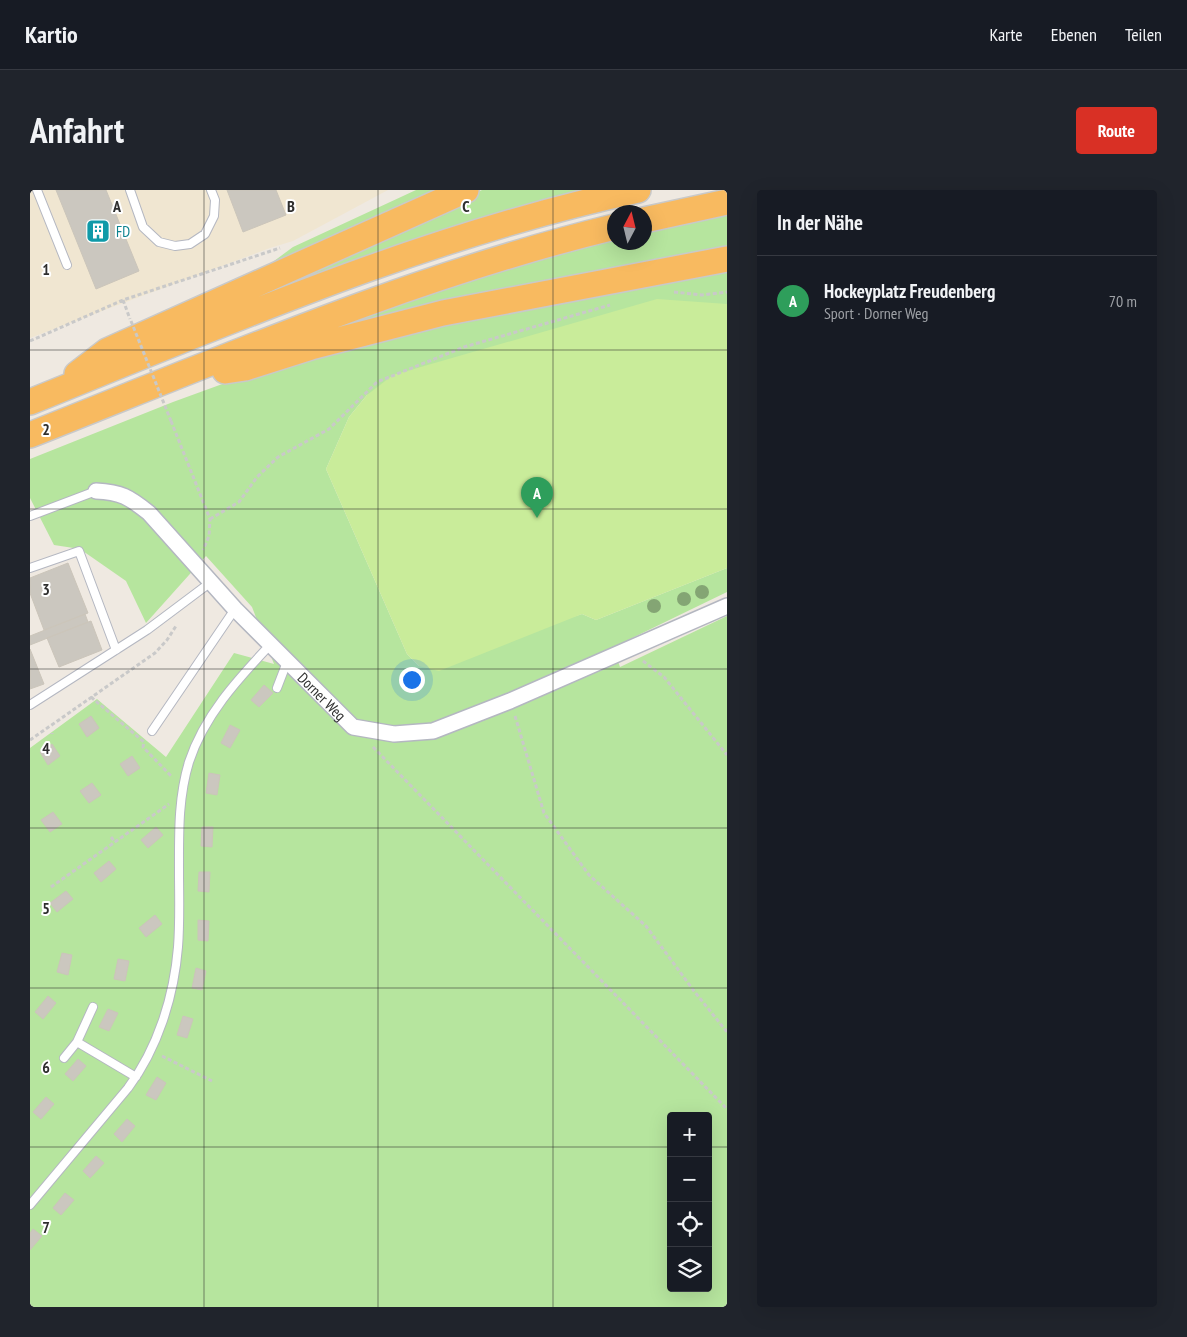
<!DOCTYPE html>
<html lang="de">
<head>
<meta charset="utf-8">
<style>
	:root { --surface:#171b24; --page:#20242c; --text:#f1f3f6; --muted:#9ea1a6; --line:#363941; --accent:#d93025 }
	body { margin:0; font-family:"PT Sans Narrow",sans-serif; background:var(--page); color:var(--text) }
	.controls { position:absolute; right:15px; bottom:15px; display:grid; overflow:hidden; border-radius:5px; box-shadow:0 5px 20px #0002 }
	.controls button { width:45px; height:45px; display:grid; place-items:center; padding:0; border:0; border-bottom:1px solid var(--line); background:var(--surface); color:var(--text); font:25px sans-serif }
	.compass { position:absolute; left:577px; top:15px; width:45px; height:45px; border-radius:50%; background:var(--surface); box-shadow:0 5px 20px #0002; rotate:7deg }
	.you { position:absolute; left:381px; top:489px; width:18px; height:18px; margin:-12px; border:4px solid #fff; border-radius:50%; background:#1a73e8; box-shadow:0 0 0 8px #1a73e833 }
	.badge { display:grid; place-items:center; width:32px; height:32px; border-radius:50%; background:var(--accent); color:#fff; font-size:16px; font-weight:700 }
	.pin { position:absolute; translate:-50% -41px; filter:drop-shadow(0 1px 2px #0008) }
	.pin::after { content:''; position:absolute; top:26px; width:18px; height:15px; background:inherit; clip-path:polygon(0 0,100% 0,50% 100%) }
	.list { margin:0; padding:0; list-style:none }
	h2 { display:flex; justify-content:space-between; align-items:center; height:65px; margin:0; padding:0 20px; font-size:21px }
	h2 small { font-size:16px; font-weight:400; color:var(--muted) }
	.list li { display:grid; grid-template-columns:32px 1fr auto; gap:15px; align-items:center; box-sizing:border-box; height:90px; padding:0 20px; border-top:1px solid var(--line) }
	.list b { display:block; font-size:19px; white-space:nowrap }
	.list p { margin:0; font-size:16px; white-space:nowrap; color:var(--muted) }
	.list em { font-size:16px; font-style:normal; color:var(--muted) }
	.icon { flex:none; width:28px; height:28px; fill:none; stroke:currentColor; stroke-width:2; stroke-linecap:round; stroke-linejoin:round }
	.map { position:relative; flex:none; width:697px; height:1117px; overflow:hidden; border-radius:5px }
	header { display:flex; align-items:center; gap:30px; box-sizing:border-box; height:70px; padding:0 25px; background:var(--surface); border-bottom:1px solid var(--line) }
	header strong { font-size:24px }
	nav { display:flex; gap:28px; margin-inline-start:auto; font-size:18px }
	.intro { display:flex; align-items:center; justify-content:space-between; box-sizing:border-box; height:120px; padding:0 30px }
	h1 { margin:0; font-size:35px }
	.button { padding:12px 22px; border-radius:5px; background:var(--accent); color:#fff; font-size:18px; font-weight:700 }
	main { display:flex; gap:30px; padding:0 30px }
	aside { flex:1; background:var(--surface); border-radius:5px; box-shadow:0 5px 20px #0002 }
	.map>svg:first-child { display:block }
	.education { fill:#f0e6d1 }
	.green { fill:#b6e59e; fill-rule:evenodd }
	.pitch { fill:#c9ec9a }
	.building { fill:#cbc7bf; stroke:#cbc5ba }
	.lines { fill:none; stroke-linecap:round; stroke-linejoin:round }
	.service-casing { stroke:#b4b7c1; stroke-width:10 }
	.minor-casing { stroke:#b4b7c1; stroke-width:18 }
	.trunk-casing { stroke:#c9c9c9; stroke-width:28 }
	.path { stroke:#c9c9c9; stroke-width:3; stroke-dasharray:4 2.5; stroke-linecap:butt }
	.service { stroke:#fff; stroke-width:8 }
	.minor { stroke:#fff; stroke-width:15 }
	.trunk { stroke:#f8ba60; stroke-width:25 }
	.path-bridge { stroke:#c9c9c9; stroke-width:3; stroke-dasharray:4 2.5; stroke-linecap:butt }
	.tree { fill:#84a574 }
	.grid { fill:none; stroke:#2e2e2e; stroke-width:1; stroke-opacity:0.55 }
	.labels { text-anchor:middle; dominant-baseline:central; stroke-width:4; stroke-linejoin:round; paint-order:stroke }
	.culture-label { font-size:15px; fill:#0d838f; stroke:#fff; text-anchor:start }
	.street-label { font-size:15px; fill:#2e2e2e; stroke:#fff }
	.grid-label { font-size:16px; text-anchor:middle; font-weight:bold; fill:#2e2e2e; stroke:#fff; stroke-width:4; stroke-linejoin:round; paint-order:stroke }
</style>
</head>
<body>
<header>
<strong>Kartio</strong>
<nav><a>Karte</a><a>Ebenen</a><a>Teilen</a></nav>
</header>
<div class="intro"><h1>Anfahrt</h1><a class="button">Route</a></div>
<main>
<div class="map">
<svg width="697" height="1117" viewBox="0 0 697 1117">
	<rect width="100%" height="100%" fill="#efe9e1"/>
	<path class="education" d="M0,0H358L263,51L240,58L0,148Z"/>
	<path class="green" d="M386,0H409L215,90L218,84L240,74L263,57Z
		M452,0H562L137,141Z
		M697,23V61L284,144L400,101L584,48V52H614L615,41Z
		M697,79V114H693L697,127L337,205L319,227L296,279L377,464L389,476L552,424L566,430L697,378V402L598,450L584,460L590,477L697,426V1117H0V558L67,509L136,567L204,463L244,474L222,417L176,366L116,433L96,391L50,359L24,355L0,308V269L143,212L239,177L355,144ZM641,926H678V1098H641Z"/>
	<path class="pitch" d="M627,109L697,114V378L566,430L552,424L409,481L389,476L377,464L296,279L319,227L337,205L363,185Z"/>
	<path class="building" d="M26,0H76L109,81L66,99Z
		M197,0H246L256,25L213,42Z
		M38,373L58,423L14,440L0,403V388Z
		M55,424L58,432L0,455V446Z
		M61,431L72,460L29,477L17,448Z
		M0,459L14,494L0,499Z
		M234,495L243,503L229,517L221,510Z
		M61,526L69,538L57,547L49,534Z
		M200,535L210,540L200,558L191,553Z
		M22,554L30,566L18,575L10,562Z
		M102,566L110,578L98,586L90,574Z
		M179,583L190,585L187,605L176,603Z
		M62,593L71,605L59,613L50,601Z
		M23,622L32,634L20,642L11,630Z
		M126,637L133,645L118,658L111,650Z
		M172,637H183L182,657L171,656Z
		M79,671L86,679L71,692L64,683Z
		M169,682H180L179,702L168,701Z
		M36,701L43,709L27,722L20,713Z
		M125,725L132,734L116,747L109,738Z
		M168,730L179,731L178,751L168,750Z
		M32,763L42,765L38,785L27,782Z
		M88,769L99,771L95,791L84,789Z
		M166,778L176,781L172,800L162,798Z
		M18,806L26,813L13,829L5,822Z
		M78,819L88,823L79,841L69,837Z
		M153,826L163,829L157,848L147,845Z
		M48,869L56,876L43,891L35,884Z
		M127,887L136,893L126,910L116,905Z
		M16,907L24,914L11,929L3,922Z
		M97,929L105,936L92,952L84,944Z
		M66,966L74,973L60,988L53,981Z
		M35,1003L44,1010L31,1025L23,1018Z
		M3,1039L12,1046L0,1060V1043Z"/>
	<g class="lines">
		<g class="service-casing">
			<path id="service" d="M7,0L37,75
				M100,0L113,37L129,52L145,56L160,54L175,44L184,26L185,10L181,0
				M0,326L66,301
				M0,378L49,361L86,460
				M247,498L257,472
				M0,515L117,440L181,392
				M122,541L205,419
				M63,817L47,852L106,887
				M34,868L47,852
				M0,1015L98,898C128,858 144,806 148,757C150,732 149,706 149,681C149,644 148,608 159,572C174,526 207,490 240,455"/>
		</g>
		<g class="minor-casing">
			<g id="minor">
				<path id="s1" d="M66,301C91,302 99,307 119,323L205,419L323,537L364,544L403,541L480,511L697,416"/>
			</g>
		</g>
		<g class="trunk-casing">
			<path id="trunk" d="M614,30L697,12
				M195,181L215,178L281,157L413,123L697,69
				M47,184L77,161L436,0
				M0,212C198,132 398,45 608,0
				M0,245C192,169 383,86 584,37"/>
		</g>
		<path class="path" d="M644,102L672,105L697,102
			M93,110L100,129
			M0,151L93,110L250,58
			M141,231L180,329L179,346L173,360
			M180,329L209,312L227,287L248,267L299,239L347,192L434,157L580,115
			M613,471L634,487L697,565
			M61,507L114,552L113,557L142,587
			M485,526L514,623L559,685L616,736L664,801L697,842
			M22,543V544
			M0,550L125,463L137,450L146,436
			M343,557L697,919
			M81,647L85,652
			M21,697L139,614
			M132,866L182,891"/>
		<use href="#service" class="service"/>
		<use href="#minor" class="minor"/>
		<use href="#trunk" class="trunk"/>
		<path class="path-bridge" d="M101,131L141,231"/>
	</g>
	<g class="tree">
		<circle cx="672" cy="402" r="7"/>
		<circle cx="654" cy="409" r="7"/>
		<circle cx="624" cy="416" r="7"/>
	</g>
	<path class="grid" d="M174,0V1117M348,0V1117M523,0V1117M0,160H697M0,319H697M0,479H697M0,638H697M0,798H697M0,957H641M678,957H697"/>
	<defs>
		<g id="building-square" transform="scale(1.25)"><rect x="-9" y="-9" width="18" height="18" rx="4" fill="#0f9aa8" stroke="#fff"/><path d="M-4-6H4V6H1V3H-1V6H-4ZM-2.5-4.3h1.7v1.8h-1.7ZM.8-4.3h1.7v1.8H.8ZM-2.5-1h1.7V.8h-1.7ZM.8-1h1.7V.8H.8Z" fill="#fff"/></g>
	</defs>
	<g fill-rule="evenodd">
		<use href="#building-square" x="68" y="41"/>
	</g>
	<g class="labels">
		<g class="culture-label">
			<text x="86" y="41">FD</text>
		</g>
		<g class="street-label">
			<text stroke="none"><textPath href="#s1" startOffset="311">Dorner Weg</textPath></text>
		</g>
	</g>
	<g class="grid-label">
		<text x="87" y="22">A</text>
		<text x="261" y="22">B</text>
		<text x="436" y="22">C</text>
		<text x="16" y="85">1</text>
		<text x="16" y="245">2</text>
		<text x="16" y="405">3</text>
		<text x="16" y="564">4</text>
		<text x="16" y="724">5</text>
		<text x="16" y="883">6</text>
		<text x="16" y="1043">7</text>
	</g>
</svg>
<div class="controls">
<button>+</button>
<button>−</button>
<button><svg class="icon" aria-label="locate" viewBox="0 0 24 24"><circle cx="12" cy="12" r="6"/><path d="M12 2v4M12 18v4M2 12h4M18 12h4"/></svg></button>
<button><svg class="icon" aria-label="layers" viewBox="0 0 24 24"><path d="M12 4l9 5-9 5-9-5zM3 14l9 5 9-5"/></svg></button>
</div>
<svg class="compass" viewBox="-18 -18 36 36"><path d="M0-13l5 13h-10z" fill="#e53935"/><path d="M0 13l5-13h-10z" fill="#9ea1a6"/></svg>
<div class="you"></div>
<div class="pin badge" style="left:507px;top:328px;background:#2e9e5b">A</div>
</div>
<aside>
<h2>In der Nähe<small></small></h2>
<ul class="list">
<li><span class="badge" style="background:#2e9e5b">A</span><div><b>Hockeyplatz Freudenberg</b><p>Sport · Dorner Weg</p></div><em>70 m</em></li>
</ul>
</aside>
</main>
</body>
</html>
